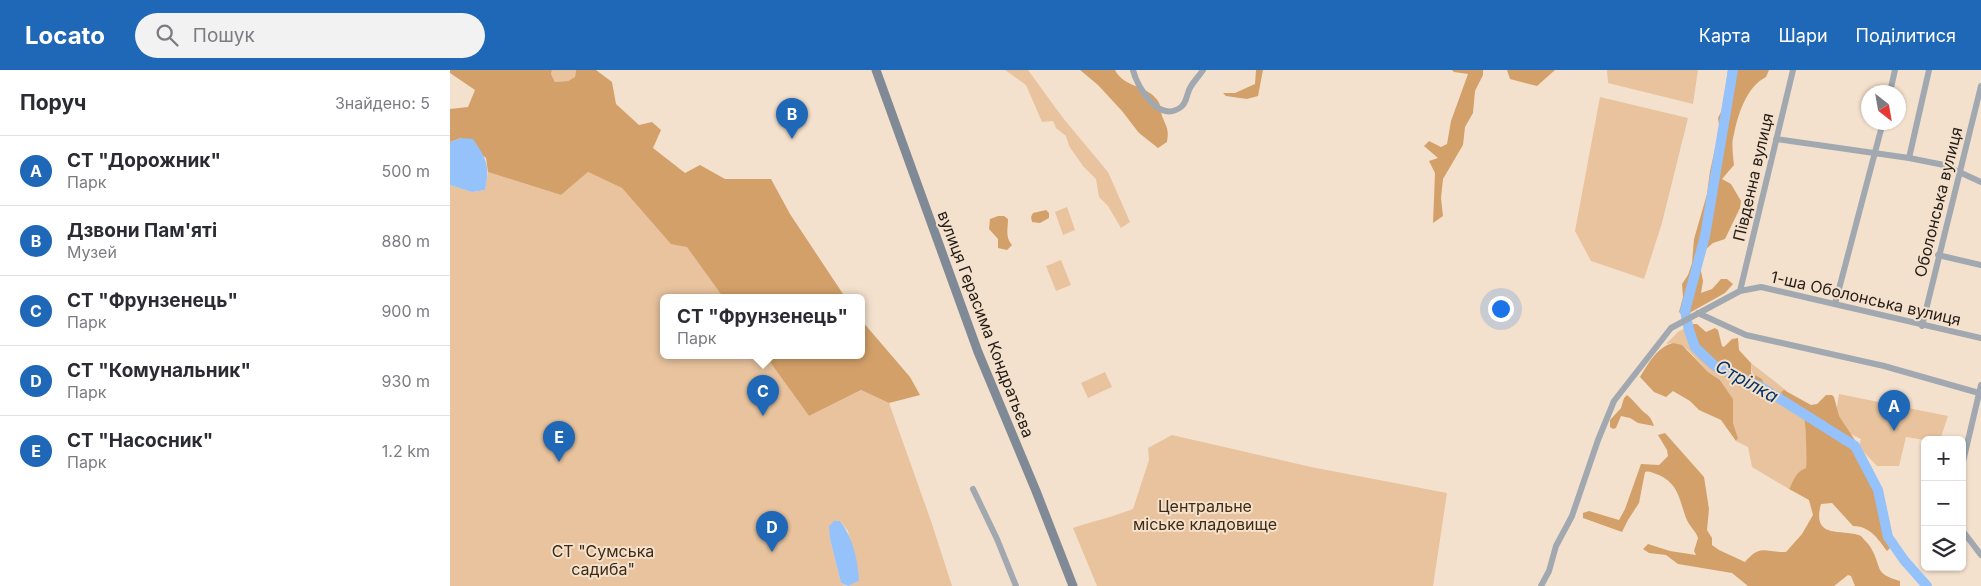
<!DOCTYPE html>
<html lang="uk">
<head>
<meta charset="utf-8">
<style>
	:root { --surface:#fff; --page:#f2f2f3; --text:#2b2b33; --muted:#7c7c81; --line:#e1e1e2; --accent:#1f67b7 }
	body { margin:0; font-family:Inter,sans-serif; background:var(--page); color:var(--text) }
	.controls { position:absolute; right:15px; bottom:15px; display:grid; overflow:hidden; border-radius:8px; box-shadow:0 1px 4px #0004 }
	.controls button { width:45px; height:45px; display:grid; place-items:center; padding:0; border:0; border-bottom:1px solid var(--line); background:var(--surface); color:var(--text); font:25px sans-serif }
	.compass { position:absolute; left:1411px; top:15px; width:45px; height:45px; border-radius:50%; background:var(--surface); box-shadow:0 1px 4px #0004; rotate:149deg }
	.you { position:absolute; left:1050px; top:238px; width:18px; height:18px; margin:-12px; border:4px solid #fff; border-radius:50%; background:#1a73e8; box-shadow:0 0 0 8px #1a73e833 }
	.badge { display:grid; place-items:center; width:32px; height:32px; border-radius:50%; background:var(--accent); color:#fff; font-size:16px; font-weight:700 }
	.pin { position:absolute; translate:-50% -41px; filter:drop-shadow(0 1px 2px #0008) }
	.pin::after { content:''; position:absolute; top:26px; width:18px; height:15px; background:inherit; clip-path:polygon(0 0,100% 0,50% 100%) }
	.popup { position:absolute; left:210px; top:224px; width:205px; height:65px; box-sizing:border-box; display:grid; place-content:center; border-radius:8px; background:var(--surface); filter:drop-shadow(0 1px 4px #0005); font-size:16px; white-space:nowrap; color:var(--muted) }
	.popup b { font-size:19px; color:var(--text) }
	.popup::after { content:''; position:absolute; left:50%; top:100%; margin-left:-10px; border:10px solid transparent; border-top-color:var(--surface) }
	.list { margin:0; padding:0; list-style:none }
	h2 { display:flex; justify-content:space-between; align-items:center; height:65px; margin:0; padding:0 20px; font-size:21px }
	h2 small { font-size:16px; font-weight:400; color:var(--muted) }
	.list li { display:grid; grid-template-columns:32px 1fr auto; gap:15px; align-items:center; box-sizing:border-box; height:70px; padding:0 20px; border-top:1px solid var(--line) }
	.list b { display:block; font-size:19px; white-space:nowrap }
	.list p { margin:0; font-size:16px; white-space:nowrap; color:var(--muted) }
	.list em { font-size:16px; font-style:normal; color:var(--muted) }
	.icon { flex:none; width:28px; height:28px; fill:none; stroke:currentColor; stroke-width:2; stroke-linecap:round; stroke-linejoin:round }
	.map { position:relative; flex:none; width:1531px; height:516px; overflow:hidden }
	header { display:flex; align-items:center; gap:30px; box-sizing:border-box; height:70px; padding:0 25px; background:var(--accent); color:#fff }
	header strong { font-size:24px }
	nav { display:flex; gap:28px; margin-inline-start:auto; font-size:18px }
	.search { width:350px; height:45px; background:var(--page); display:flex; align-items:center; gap:12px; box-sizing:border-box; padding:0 18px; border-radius:28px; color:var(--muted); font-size:19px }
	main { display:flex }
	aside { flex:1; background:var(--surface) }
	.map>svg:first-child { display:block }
	.green { fill:#e8c39e }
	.forest { fill:#d3a069 }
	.water { fill:#95c2fa }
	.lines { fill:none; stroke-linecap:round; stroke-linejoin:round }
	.river { stroke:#95c2fa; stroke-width:10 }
	.street { stroke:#a1a8b0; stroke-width:6 }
	.secondary { stroke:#808a97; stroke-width:9 }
	.labels { text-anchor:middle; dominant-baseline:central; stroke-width:4; stroke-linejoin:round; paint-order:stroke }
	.street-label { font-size:16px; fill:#241d16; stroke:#f4e1cd }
	.park-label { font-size:16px; fill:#402b12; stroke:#f4e1cd }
	.water-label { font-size:18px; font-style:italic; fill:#053465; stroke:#f4e1cd }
</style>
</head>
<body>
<header>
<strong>Locato</strong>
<div class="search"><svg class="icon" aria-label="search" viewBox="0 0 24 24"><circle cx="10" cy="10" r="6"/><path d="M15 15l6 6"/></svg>Пошук</div>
<nav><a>Карта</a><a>Шари</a><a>Поділитися</a></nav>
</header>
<main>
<aside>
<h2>Поруч<small>Знайдено: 5</small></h2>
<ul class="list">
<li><span class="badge">A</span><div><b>СТ &quot;Дорожник&quot;</b><p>Парк</p></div><em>500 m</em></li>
<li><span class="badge">B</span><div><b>Дзвони Пам'яті</b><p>Музей</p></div><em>880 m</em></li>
<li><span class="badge">C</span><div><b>СТ &quot;Фрунзенець&quot;</b><p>Парк</p></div><em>900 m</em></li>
<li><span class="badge">D</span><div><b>СТ &quot;Комунальник&quot;</b><p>Парк</p></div><em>930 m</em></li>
<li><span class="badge">E</span><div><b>СТ &quot;Насосник&quot;</b><p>Парк</p></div><em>1.2 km</em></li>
</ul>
</aside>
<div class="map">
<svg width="1531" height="516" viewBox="0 0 1531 516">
	<rect width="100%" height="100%" fill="#f4e1cd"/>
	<path class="green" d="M102,0H126L125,7L118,11L105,12L101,4Z
		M555,0H578L613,48L658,102L680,152L671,158L658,136L649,127L646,109L633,96L619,76L616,66L606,58L603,51L592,52L576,15Z
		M1157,0H1248L1243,34L1158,13Z
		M1150,27L1238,48L1212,153L1194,209L1141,191L1125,161Z
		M38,102L111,125L138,102L172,118L221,173L237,176L273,227H214V285H315L359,346L411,320L439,333L481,451L502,516H398L409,511L398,461L390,451H384L380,469L391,513L396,516H0V115L22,122L35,120Z
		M617,137L625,160L613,165L605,142Z
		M611,190L621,215L606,221L596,196Z
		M1237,257L1236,263L1278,308H1285L1304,317L1312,309C1302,305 1301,303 1301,293L1337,321L1331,322C1336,335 1340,343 1355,347L1357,393L1356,398L1346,405L1339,419L1302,397L1298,377L1286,371L1288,368L1283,353V329L1270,310L1258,302L1237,279L1223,273L1216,274L1228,262Z
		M655,302L662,317L638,328L631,313Z
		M1389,324L1498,346L1490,370H1475L1456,367L1449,396H1427L1409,377L1411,369L1384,356Z
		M722,365L861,397L997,423L983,516H647L623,458C643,451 663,447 683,439L699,390L698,378Z"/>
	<path class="forest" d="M0,0H102L101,4L105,12L118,11L125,7L126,0H146L162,12L166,34L189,55L202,52L211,60L203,78L235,103L250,95L275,109H321L340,144L395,227H273L237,177L221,174L172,118L138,102L111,125L38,102L36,88L11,68L0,72V39L18,37L25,20L0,3Z
		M630,0H665C674,18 698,15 708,31C711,35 711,42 712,46C717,58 719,59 717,72L708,78L689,63L672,41L648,15Z
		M806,0H813L808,26L797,29L776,26L773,23H785L805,14Z
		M1002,0H1033V5L1025,21L1023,43L1015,57L1013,75L993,109L991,128L993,146L983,153L985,103L979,91L988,88L974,76L979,71L991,77L997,74L1001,51L1018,4L1004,2Z
		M1057,0H1105L1087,16L1060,9Z
		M1278,0H1319L1316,7C1297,16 1288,44 1284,64C1281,73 1283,85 1284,95L1272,109L1281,114L1291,131L1290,138L1275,169L1263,173L1256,179L1252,187L1250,196L1253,211L1251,223L1262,219L1271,209H1277L1283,214L1275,223L1234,246L1229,242L1233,227L1232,214L1238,205L1242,193L1244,169L1257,124L1260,101L1265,79L1271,68L1268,48L1272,40Z
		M596,140L599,143V148L590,153L582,152L581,147L583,143Z
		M548,146H554L558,149C558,159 555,167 562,175L557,180L548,178V169L539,159L540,149Z
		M412,251L460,307L470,325L439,333L411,320L359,346L315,285H412Z
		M1244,254H1247L1256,262L1265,258L1268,260L1272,276L1274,277L1282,269L1288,268L1289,280L1301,293V303L1312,309L1314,315C1303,317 1298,313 1288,309C1284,308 1280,308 1276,307C1258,299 1234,279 1237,257Z
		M1223,273L1232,275L1258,302L1270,310L1283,329V353L1288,368L1286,371L1271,350L1249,340L1240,331L1223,321L1216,327L1204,322L1190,307C1198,294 1207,277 1223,273Z
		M1334,320L1361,335L1367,334L1376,325H1382L1384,327L1389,346L1414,384L1433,432L1434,446L1442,476L1437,481C1428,469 1420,456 1403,456L1382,433L1371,434C1361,471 1393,458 1411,466C1414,470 1419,474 1421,478C1433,499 1423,503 1450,511V516H1405L1401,506L1398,505L1384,516H1298L1282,503L1228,494L1216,485L1199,483L1193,479L1198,474L1220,481L1246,485L1244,481L1248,468C1246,461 1239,456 1236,448C1229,428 1228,412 1206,404C1201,402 1199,401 1195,402L1189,433L1178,450L1172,462L1133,448V443L1139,441L1169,450L1175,439L1191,394L1209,395L1218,386L1217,380L1208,365L1215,363L1254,407L1259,439L1257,460L1262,468V475L1269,480L1295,492C1311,473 1316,483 1336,482L1352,464L1363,445L1359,430L1339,419C1344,410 1345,402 1356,398C1357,392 1356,354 1354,347C1340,343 1336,335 1331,322Z
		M1177,325C1182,329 1185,333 1189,337C1197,347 1199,342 1204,356L1188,353L1180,348L1171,346L1166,358L1163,359L1160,357V350L1171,338L1174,328Z"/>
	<path class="water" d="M11,68L23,69C37,90 40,95 35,120L22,122L0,115V72Z
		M384,451H390C403,468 408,490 409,511L398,516L391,513L380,469L379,456Z"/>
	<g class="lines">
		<path class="river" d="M1283,0L1255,166L1235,241L1239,260L1245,277L1265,296L1311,317L1405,376L1428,420L1438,467L1454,490L1477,516"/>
		<path class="street" d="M683,0C687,17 709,54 731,37C736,33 736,28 738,23C740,14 748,8 753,0
			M1440,22L1445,0
			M1326,69L1459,88L1494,95L1531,112
			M1459,88L1479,0
			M1488,185L1531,195
			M1290,221L1343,0
			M1385,234L1433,52
			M1248,243L1296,265L1434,296L1529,323
			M1472,256L1531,16
			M1512,396L1531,315
			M523,419L547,469L566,516
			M1512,460L1531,485
			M1091,516L1099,501L1106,476L1122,446L1148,370L1164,331L1221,258L1290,221L1311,217L1531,268"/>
		<path class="secondary" d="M426,0L528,282L586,421L623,516"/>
	</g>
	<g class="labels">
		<g class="street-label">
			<text transform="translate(1303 107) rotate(-77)">Південна вулиця</text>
			<text transform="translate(1488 132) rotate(-76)">Оболонська вулиця</text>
			<text transform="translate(1416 228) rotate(13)">1-ша Оболонська вулиця</text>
			<text transform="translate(536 254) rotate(69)">вулиця Герасима Кондратьєва</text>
		</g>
		<g class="park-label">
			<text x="755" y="436">Центральне<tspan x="755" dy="18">міське кладовище</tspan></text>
			<text x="153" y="481">СТ "Сумська<tspan x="153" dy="18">садиба"</tspan></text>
		</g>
		<g class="water-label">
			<text transform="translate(1297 311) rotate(29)">Стрілка</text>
		</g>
	</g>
</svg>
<div class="controls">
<button>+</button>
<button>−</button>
<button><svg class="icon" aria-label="layers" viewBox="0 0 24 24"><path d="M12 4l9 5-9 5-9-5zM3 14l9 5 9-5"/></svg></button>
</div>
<svg class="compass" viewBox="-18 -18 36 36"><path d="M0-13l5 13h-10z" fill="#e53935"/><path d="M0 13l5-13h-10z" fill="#7c7c81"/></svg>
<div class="you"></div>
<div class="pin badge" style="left:1444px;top:361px">A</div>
<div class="pin badge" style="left:342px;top:69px">B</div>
<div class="pin badge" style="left:313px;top:346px">C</div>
<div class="popup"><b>СТ &quot;Фрунзенець&quot;</b>Парк</div>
<div class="pin badge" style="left:322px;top:482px">D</div>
<div class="pin badge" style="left:109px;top:392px">E</div>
</div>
</main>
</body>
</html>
